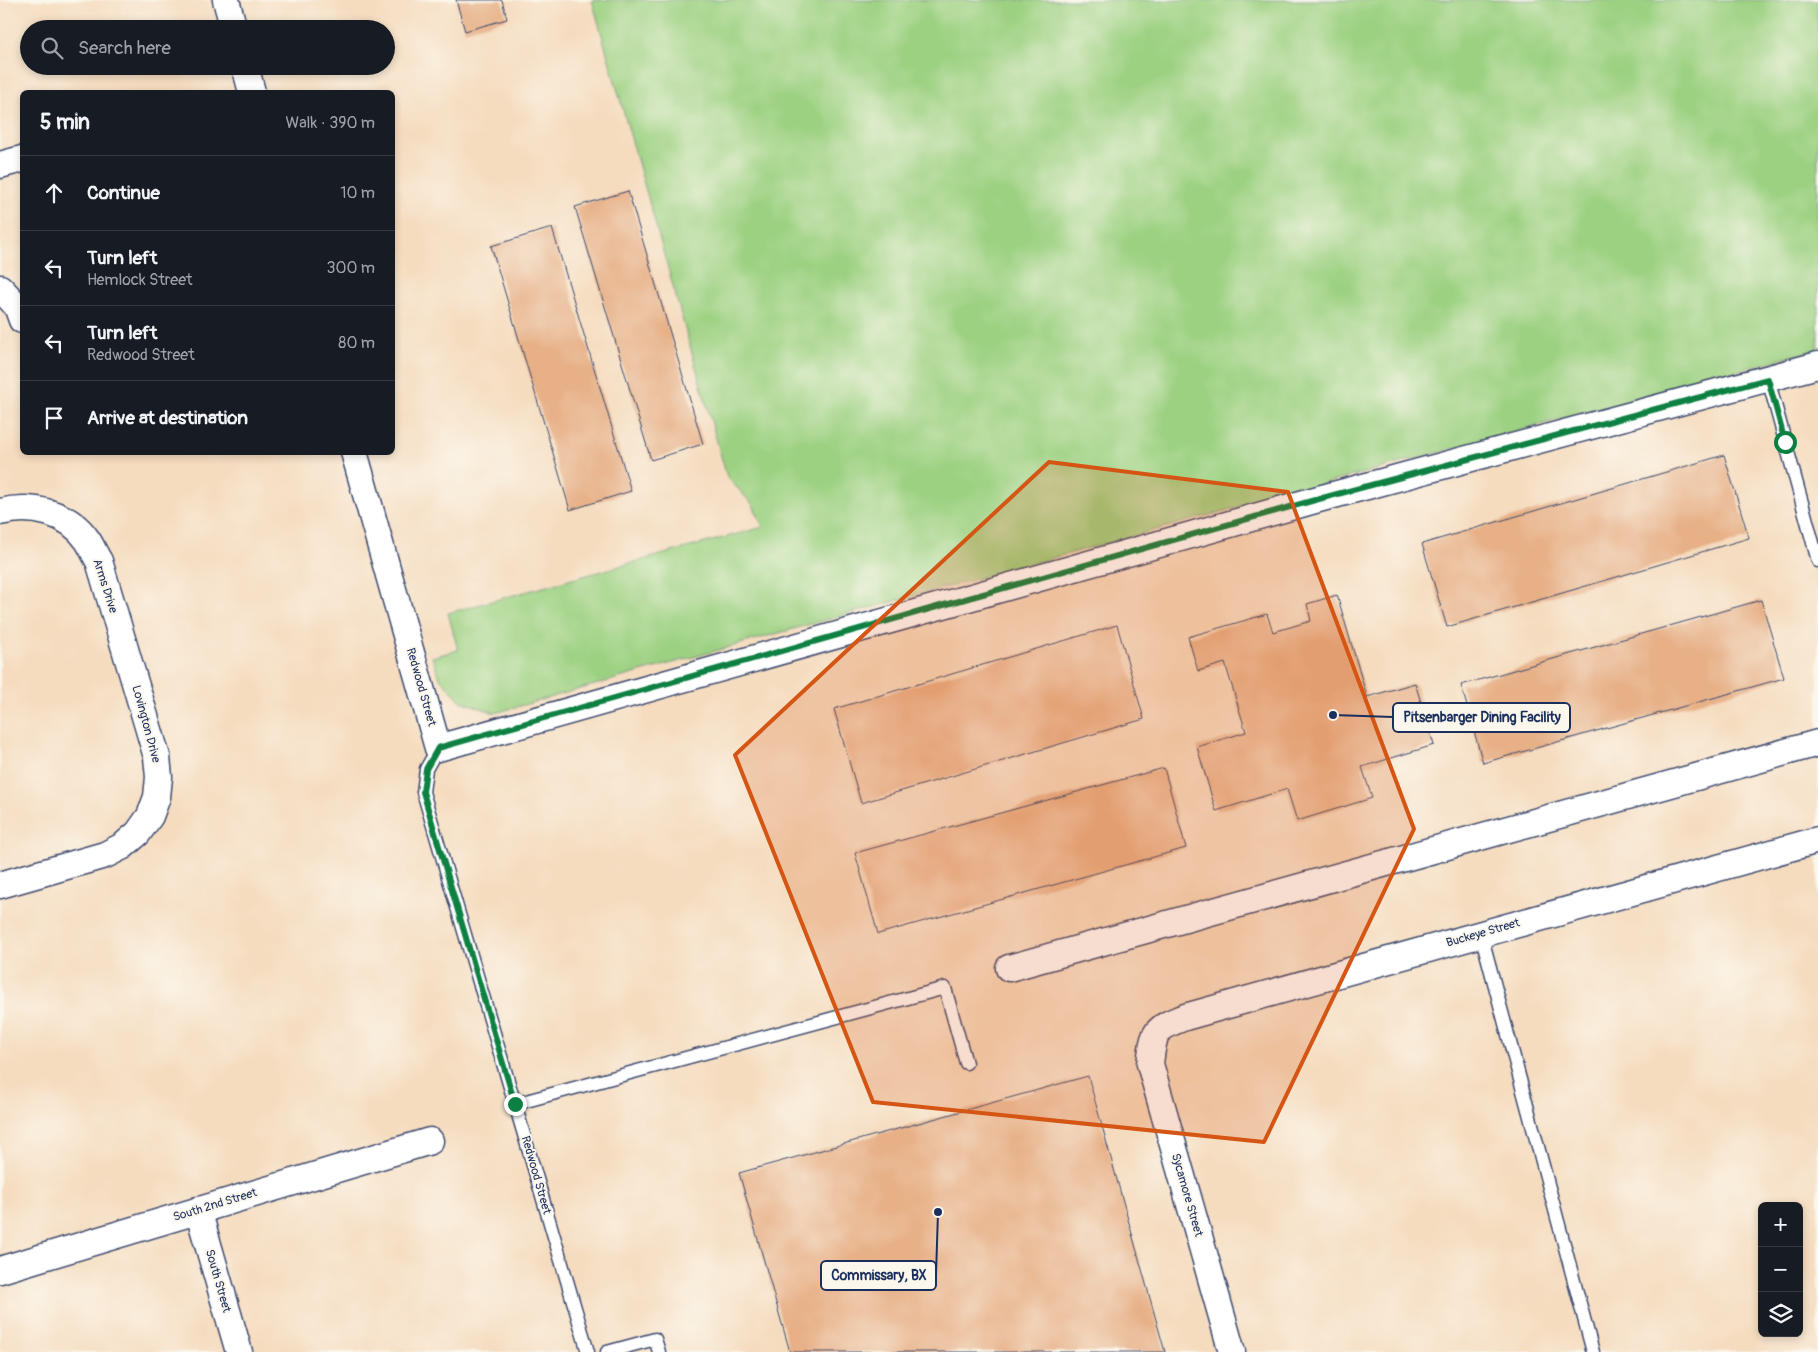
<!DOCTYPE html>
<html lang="en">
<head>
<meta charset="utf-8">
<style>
	:root { --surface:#171b24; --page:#20242c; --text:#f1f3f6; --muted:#9ea1a6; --line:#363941 }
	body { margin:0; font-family:Pangolin,sans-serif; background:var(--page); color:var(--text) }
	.controls { position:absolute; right:15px; bottom:15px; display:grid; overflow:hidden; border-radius:8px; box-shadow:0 2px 8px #0003 }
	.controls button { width:45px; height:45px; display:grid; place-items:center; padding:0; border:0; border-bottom:1px solid var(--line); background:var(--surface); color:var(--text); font:25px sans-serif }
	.stop { position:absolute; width:15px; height:15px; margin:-11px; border:4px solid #0b8043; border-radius:50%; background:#fff }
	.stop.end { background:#0b8043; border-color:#fff; box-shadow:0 1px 5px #0008 }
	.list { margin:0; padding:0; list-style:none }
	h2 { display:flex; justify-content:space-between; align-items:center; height:65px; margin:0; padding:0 20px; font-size:21px }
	h2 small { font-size:16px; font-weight:400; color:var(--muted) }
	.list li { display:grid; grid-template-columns:32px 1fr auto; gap:15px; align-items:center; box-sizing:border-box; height:75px; padding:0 20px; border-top:1px solid var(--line) }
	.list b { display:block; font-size:19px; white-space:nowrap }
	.list p { margin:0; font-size:16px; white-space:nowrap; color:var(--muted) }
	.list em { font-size:16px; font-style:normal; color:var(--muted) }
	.icon { flex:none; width:28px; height:28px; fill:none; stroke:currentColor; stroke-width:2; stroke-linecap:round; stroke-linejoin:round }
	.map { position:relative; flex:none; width:1818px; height:1352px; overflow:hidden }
	.search { position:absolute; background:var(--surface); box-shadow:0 2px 8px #0003; left:20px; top:20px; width:375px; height:55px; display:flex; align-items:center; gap:12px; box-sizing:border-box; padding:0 18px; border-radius:28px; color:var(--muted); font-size:19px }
	.panel { position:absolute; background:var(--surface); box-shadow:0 2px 8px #0003; left:20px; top:90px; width:375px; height:365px; border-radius:8px }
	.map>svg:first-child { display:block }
	.green { fill:#9dd182; stroke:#5c8070 }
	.building { fill:#e7b087 }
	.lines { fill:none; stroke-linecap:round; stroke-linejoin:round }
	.lane-casing { stroke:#3c496d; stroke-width:15 }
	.street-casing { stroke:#3c496d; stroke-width:29 }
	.lane { stroke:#fff; stroke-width:12 }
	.street { stroke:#fff; stroke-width:26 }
	.route { stroke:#0b8043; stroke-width:6 }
	.marked { fill:#d45514; fill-opacity:0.2; stroke:#d45514; stroke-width:4; stroke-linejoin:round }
	.labels { text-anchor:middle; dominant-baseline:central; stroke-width:4; stroke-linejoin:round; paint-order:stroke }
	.street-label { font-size:12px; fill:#1b2f5e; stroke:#fbf7ec }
	.leader { fill:none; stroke:#1b2f5e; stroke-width:2 }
	.callout-dot { fill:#1b2f5e; stroke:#fbf7ec; stroke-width:2 }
	.callout { fill:#fbf7ec; stroke:#1b2f5e; stroke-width:2 }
	.callout-label { font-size:14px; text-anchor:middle; font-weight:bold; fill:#1b2f5e }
</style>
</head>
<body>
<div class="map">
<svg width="1818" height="1352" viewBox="0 0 1818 1352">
	<rect width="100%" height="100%" fill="#fbf7ec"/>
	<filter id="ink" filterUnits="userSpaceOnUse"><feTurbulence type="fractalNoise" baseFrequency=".02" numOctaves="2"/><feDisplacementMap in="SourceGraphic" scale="10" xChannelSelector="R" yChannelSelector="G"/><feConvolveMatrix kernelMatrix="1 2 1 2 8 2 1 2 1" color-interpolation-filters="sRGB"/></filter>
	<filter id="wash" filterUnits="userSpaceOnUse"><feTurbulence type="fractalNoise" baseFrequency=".0096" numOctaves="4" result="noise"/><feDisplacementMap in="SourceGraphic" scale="20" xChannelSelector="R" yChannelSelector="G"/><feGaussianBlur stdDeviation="1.12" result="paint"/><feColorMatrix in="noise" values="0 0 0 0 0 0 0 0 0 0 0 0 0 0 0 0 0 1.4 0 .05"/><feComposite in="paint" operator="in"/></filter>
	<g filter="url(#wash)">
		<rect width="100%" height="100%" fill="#f5dcbf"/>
		<path class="green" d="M592,0H1818V349L804,626L495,713L461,701L440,678L432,657L458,650L448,613L763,527L753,505L727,477Z"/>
		<g id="blocks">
			<path class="building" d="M456,0H502L507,19L465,31Z
				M628,191L703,444L651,460L575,207Z
				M552,228L631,491L570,510L491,246Z
				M1724,455L1749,538L1447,627L1422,544Z
				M1337,595L1367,697L1415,683L1434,745L1362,767L1372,798L1297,821L1287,789L1216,811L1197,747L1246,732L1225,663L1198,671L1188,637L1267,614L1273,632L1311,621L1307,604Z
				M1761,600L1784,678L1483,763L1461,685Z
				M1117,625L1144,719L861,803L834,709Z
				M1164,768L1186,848L878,934L855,853Z
				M1088,1076L1165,1352H790L739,1173Z"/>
		</g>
	</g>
	<g filter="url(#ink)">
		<use href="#blocks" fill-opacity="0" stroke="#3c496d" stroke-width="1"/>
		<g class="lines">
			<g class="lane-casing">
				<path id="lane" d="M1768,379L1818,561
					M438,748L426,769L423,792L588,1352
					M1481,934L1593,1352
					M515,1104L945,988L966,1063
					M607,1352L655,1339L659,1352"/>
			</g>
			<g class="street-casing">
				<path id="street" d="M226,0L234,29
					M245,66L252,92
					M0,165L22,159
					M0,288L17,306L22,320
					M354,452L438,748L1315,500L1818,365
					M0,512C31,504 69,512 88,541C92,547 95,555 99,561L157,757L159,777L157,797L150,816L138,833L123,846L105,855L0,885
					M1009,968L1818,743
					M198,1210L239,1352
					M0,1270L430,1141
					M1232,1352L1150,1064C1154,1032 1153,1029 1185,1017L1818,840"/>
			</g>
			<use href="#lane" class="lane"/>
			<use href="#street" class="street"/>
		</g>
	</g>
	<g class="lines" filter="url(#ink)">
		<path class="route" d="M515,1104L423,792L426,769L438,748L1315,500L1768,379L1785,442"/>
	</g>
	<path class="marked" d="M1049,462L1288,492L1414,829L1264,1142L873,1102L735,755Z"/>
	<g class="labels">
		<g class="street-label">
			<text transform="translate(105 586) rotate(72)">Arms Drive</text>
			<text transform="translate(421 687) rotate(74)">Redwood Street</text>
			<text transform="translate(146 724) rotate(75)">Lovington Drive</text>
			<text transform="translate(1483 933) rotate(-16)">Buckeye Street</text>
			<text transform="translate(536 1175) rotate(74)">Redwood Street</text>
			<text transform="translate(1187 1195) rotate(74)">Sycamore Street</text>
			<text transform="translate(215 1205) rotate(-17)">South 2nd Street</text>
			<text transform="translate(218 1281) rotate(74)">South Street</text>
		</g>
	</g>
	<path class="leader" d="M1333 715L1393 717M938 1212L936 1275"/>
	<g class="callout-dot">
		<circle cx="1333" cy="715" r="5"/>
		<circle cx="938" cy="1212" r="5"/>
	</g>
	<g class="callout">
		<rect x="1393" y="703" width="177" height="29" rx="5"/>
		<rect x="821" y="1261" width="115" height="29" rx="5"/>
	</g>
	<g class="callout-label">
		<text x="1482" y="722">Pitsenbarger Dining Facility</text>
		<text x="879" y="1280">Commissary, BX</text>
	</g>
</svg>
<div class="controls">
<button>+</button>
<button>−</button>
<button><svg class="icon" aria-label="layers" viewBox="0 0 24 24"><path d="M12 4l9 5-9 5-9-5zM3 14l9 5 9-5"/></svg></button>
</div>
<div class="stop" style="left:1785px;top:442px"></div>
<div class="stop end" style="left:515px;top:1104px"></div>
<div class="search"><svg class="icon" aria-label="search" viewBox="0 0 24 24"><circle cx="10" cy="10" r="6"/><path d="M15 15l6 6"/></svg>Search here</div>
<section class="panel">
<h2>5 min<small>Walk · 390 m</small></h2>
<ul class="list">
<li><svg class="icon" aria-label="ahead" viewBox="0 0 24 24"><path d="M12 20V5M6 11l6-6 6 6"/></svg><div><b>Continue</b></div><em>10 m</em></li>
<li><svg class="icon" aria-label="left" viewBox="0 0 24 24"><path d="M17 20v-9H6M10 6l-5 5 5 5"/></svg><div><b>Turn left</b><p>Hemlock Street</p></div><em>300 m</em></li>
<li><svg class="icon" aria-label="left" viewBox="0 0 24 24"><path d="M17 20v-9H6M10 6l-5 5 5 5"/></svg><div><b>Turn left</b><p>Redwood Street</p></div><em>80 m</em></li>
<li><svg class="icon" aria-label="arrive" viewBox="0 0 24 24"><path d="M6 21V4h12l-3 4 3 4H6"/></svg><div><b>Arrive at destination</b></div></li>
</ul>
</section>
</div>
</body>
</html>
